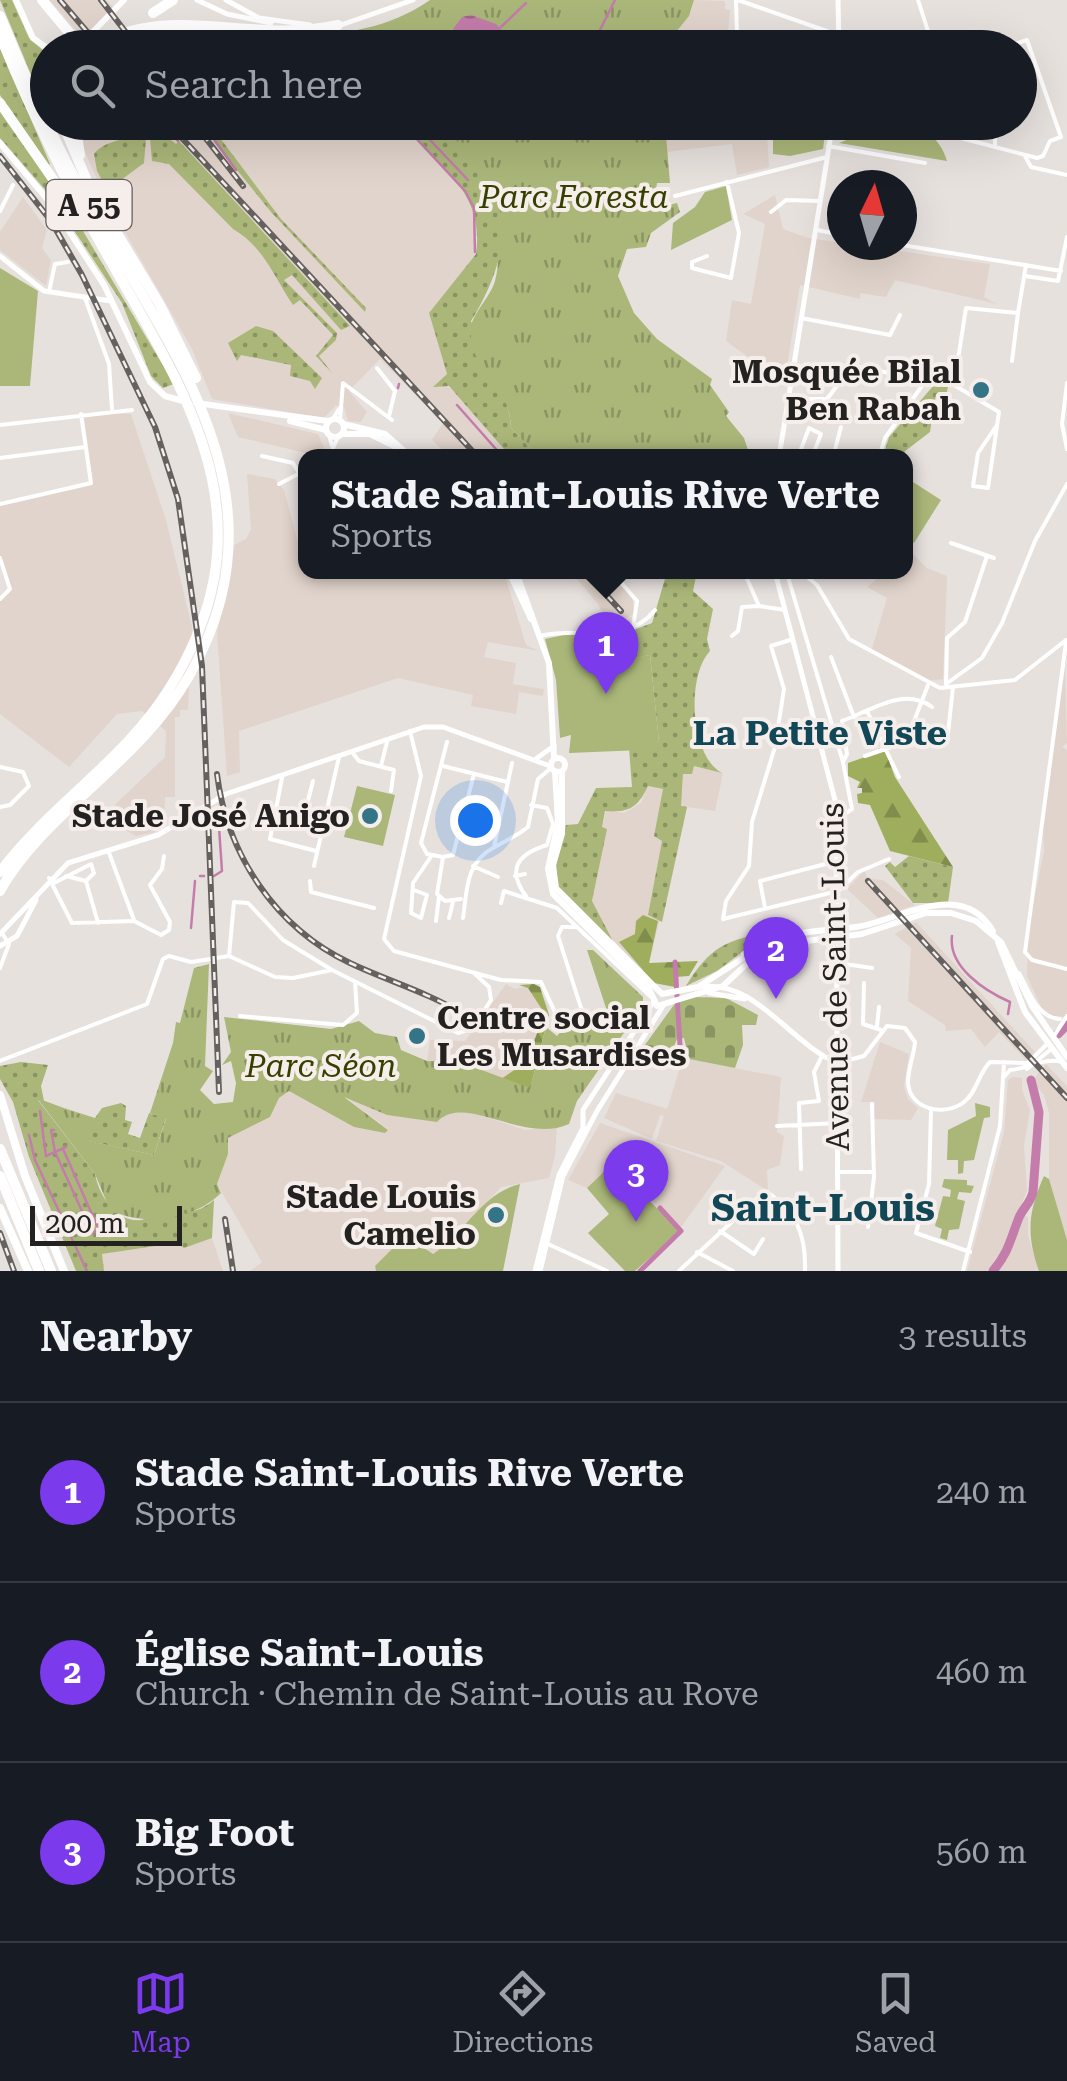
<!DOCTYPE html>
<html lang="en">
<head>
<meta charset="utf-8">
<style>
	:root { --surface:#171b24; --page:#242831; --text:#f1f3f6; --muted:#9ea1a6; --line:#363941; --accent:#7c3aed }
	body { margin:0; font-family:"Roboto Serif",serif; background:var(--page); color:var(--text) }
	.compass { position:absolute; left:827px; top:170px; width:90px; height:90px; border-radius:50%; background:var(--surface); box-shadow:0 10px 40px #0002; rotate:5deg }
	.scale { position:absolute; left:30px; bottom:25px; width:152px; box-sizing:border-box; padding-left:10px; border:5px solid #242220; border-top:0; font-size:28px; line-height:35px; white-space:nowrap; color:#242220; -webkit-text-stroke:8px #f5eeeb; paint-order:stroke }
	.you { position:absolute; left:475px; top:820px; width:35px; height:35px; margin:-25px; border:8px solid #fff; border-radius:50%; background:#1a73e8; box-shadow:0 0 0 15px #1a73e833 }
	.badge { display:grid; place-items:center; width:65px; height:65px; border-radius:50%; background:var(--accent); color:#fff; font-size:32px; font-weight:700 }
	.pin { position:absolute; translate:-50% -82px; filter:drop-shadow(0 2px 5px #0008) }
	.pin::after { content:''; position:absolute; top:52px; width:35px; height:30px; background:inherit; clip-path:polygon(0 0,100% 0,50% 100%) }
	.popup { position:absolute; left:298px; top:449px; width:615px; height:130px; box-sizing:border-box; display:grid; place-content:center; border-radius:20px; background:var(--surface); filter:drop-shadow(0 2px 8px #0005); font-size:32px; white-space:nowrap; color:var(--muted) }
	.popup b { font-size:38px; color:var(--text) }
	.popup::after { content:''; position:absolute; left:50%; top:100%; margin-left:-20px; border:20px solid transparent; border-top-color:var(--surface) }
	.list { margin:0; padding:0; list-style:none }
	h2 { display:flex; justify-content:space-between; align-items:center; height:130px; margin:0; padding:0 40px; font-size:42px }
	h2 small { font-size:32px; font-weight:400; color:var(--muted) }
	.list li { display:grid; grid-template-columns:65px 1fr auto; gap:30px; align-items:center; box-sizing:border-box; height:180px; padding:0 40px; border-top:2px solid var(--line) }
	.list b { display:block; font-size:38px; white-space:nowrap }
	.list p { margin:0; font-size:32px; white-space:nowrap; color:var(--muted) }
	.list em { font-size:32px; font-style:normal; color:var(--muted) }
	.icon { flex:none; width:55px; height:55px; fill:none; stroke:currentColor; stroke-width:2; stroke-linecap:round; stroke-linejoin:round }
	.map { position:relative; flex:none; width:1067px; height:1271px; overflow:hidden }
	.search { position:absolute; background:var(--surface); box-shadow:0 10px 40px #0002; left:30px; right:30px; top:30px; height:110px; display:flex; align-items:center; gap:25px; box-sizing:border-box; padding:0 35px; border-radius:55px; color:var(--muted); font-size:38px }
	.sheet { height:670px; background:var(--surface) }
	nav { display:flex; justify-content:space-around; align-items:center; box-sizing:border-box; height:140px; border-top:2px solid var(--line); background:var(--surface); font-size:28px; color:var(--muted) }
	nav a { display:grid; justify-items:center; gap:5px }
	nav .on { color:var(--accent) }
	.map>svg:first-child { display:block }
	.built { fill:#e1d4cc }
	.grass { fill:url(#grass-dots) }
	.forest { fill:url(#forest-firs) }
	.cemetery { fill:url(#cemetery-stones) }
	.park { fill:url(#park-tufts) }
	.garden { fill:#aab779 }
	.water { fill:url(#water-waves) }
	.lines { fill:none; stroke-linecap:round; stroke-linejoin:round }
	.stream { stroke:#c47caa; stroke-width:2.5 }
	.canal { stroke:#c47caa; stroke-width:5 }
	.river { stroke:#c47caa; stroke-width:9 }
	.minor { stroke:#fff; stroke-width:4 }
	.tertiary { stroke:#fff; stroke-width:5 }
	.secondary { stroke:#fff; stroke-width:6 }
	.primary { stroke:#fff; stroke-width:8 }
	.motorway { stroke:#fff; stroke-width:10 }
	.rail-casing { stroke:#64615f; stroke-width:6 }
	.rail { stroke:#f5eeeb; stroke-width:2.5; stroke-dasharray:8; stroke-linecap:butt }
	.poi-dot { fill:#337487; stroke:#f5eeeb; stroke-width:4 }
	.labels { text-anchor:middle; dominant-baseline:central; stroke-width:8; stroke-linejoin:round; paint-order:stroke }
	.shield { fill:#f5eeeb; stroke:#635f5d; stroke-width:2.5 }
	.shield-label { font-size:30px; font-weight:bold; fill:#242220 }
	.park-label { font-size:32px; font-style:italic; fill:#374000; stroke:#f5eeeb }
	.poi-label { font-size:32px; font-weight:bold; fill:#242220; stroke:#f5eeeb; text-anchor:end }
	.street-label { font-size:32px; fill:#242220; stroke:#f5eeeb }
	.neighbourhood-label { font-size:35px; font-weight:bold; fill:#114756; stroke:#f5eeeb }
	.quarter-label { font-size:38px; font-weight:bold; fill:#114756; stroke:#f5eeeb }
</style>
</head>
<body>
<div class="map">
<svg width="1067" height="1271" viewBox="0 0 1067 1271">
	<defs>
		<pattern id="grass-dots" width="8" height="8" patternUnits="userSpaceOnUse" patternTransform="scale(2.5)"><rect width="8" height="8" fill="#aab779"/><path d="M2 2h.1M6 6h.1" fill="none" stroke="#8a9463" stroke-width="1.8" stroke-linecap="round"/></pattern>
		<pattern id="forest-firs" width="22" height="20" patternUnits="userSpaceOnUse" patternTransform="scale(2.5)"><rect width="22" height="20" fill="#9eae5d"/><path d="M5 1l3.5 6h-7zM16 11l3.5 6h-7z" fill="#818d4c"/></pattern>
		<pattern id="cemetery-stones" width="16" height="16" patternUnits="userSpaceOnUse" patternTransform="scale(2.5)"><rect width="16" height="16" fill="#aab779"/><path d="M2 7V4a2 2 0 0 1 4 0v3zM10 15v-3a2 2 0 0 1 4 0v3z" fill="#8a9463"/></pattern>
		<pattern id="park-tufts" width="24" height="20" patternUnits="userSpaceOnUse" patternTransform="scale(2.5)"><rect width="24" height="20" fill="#aab779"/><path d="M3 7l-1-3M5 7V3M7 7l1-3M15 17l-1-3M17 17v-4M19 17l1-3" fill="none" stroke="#8a9463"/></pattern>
		<pattern id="water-waves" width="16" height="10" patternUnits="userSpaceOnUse" patternTransform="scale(2.5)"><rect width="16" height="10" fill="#c47caa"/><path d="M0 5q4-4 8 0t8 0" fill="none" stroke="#9f658a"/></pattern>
	</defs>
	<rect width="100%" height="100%" fill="#e7e1de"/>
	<path class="built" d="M49,0H106L114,8L83,38Z
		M694,0L725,1V9L730,10L728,32L720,30L717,47L664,48L691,12Z
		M78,123H214L224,134L291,123H406L464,189L474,208L476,254L429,313L447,374L436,386L445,384L456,394L510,456H449L432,440L443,423L380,359L349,391L367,412L361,422L348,421L344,407L336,405L324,418L212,399L192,349L105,197L82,146Z
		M665,123H774L767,134L769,167L737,175L732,144L667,152Z
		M775,195L783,229L808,238L990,264L984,297L997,304L895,280L886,297L860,293V299L800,285L787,366L763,361L759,365L726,341L732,300L751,304L765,224L743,214Z
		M23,197L47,230L42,248L51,260L46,286L0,250V232Z
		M115,413L131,414L166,520L192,627L188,710H180V717H175V797H165L164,820L155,832L136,836L102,817L165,757L166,731L142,711L117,714L69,767L0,714V599L11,590L0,556V506L93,485L84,417Z
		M228,413L318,434L326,452L319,456L238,437Z
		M247,474L275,479L284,490L306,572H498L506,579L526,645L539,651L488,642L484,657L516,663L513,684L544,689L543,696L519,692L516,714L471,706L473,695L398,678L239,731L240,772L227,776L217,633L234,545L246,539L251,529Z
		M910,551L927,568L947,576L943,679L928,681L871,652L887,598L867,587L885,572H906Z
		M571,572H609L632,593L634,613L610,630L598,604Z
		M1065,669L1067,743L1062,747L1067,750V1017L1052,1016L1041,1007L1027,976L1028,928L1044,851L1042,817Z
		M694,766L723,773L715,811L687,807L646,976L606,932L592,902L606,829L602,828L606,810L624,813L641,803L648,786L682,794L683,773Z
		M865,870L867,878L883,880L915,905L878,918L847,889Z
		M916,922L1035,1052L1026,1060L999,1032L985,1047L971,1029L946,1031L945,1025L908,1001L911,948L895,934Z
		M506,984L515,989L534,984L549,1007L530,1089L479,1069L427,1061L430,1040L465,1041Z
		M880,1042L909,1054L904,1086L908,1099L918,1108L911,1120L874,1119L875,1102H861Z
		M683,1058L781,1077L777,1132L784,1136L780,1165L767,1170L768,1191L721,1161L656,1141L664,1116L660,1115L652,1139L604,1118L616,1093L667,1109Z
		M1046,1064L1067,1086V1240L1049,1185V1113L1044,1095L1032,1081Z
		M1013,1077L1022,1078V1090L1030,1110L1024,1146L1027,1190L1002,1255L987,1271H967L1004,1132L1008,1080Z
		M289,1091L354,1127L385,1133L388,1129L344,1096L387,1115L425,1119L466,1110L525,1130L557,1127L555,1156L549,1178L501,1187L449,1244L432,1254L419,1240L375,1266L376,1271H250L262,1262L217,1184L228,1154V1138L270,1117L279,1098Z
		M600,1123L725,1166L679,1230L612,1164L587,1188L568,1180Z
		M1022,1214L1028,1217V1235L1039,1271H996L1015,1242Z
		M212,1238L223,1271H104L101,1254L177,1243L184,1247Z"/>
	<path class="grass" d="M0,0H12L29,38L47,54V113Z
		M0,47L50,164L49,165L0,95Z
		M0,108L61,194L174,384L163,388L151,376L122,303L54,200L0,138Z
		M199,123L237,124V132L220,138L281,219L366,308L365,312L271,212Z
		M406,123H440C454,138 471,151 484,167C522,212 498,278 471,321C485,356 509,391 511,428L538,456H510L449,386L433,387L447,374L429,313L476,254C485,189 438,169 406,123Z
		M158,130L176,144L179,141L350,326L341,330L292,275L284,280L337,333L336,340L319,356L332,373L316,356L333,335L300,300L293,305C274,277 264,247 233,229L169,164L152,161L150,138L146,139L144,163L117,183L121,216L97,171L94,154C107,137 139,139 158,130Z
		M256,326L273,331L322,378L315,389L310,381L290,376L291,365L241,355L237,361L228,343Z
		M934,385L948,387L946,395L936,394L930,432L900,455L885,450L889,437Z
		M667,572H697L693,591L713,609L707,639L710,651C686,676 690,756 722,773L694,766L692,774H683L681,806L687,807L662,922L648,915L662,841L654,836L663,789L648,786C638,808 628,813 605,811L602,827L607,829L592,901L615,945L559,889L555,870L566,825L578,824L596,788L632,787L629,748L659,742L650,655L616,662L613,638L652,623Z
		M909,856L953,867L948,903H913L885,866L890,862L895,867Z
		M788,931L753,944L717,971L686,986C714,939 736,937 788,931Z
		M21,1062L48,1065L41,1086L44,1101L38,1100L95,1174C99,1195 116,1223 141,1220C146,1219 151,1215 156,1215C178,1212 196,1216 214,1200L212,1238L184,1248L176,1243L102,1254L104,1271H76L29,1157L13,1102L0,1079V1066Z
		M121,1103L126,1106L125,1120L132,1122L128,1134L140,1138L149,1113L166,1118L154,1155L88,1141L95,1120L64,1108L95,1118L102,1108Z"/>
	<path class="forest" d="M885,750L895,777L953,867L890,851L870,805L858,803L857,794L862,793V788H857L860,782L848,776V763Z
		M643,915L658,921L649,963L698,961L689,976L675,977V987L654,983L619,942L635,934L636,921Z
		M534,984L540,987L549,1015L530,1089L501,1079L525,1063L545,1014L528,988L519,985Z"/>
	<path class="cemetery" d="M693,997L726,998L758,1015L756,1025H742L743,1045L735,1068L689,1059L684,1038L677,1039L670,1056L642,1049L676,1002Z"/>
	<path class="park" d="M430,0H694L689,16L664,47L202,48L173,32L177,28C260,33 358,51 430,0Z
		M440,123H665L670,183H657L654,201L661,207L677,203L680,212L651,233L646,247L627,249L618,276L634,313L657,339L712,379L710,385L729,412L726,416L744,438L750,456H538L511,428C509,386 484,380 472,347C463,320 485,306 494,284C498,273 498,258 500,246C509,187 476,162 440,123Z
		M587,950H593L643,997V1005L577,1101L569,1124C523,1145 465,1092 437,1122L387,1115L344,1097L388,1130L385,1133L354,1127L289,1091L279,1098L270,1117L228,1138V1154L217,1184L221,1193C194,1220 145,1227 110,1210L95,1174L37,1098L96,1120L89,1141L154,1155L166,1119L150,1113L173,1043L176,1022L180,1023L194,968L209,964L205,1066L213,1071L200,1090L214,1104L233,1102L236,1083L231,1061L222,1065L231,1052L224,1017L331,1029L359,1021L375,1033L397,1037L401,1050L427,1061L460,1062L530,1088L546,1027L557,1036L563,1029L580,1027L587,1016L607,1011Z"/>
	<path class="garden" d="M774,123L826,127L823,149L790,156L773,154V138L767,133Z
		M884,125C913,121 939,132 947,161L839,143Z
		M726,186L732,220L671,250L673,223L695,207L705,192Z
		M0,268L38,291L30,386H0Z
		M913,482L941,500L914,543L906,538V494Z
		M573,633L613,638L616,661L650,655L659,742L642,750L569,753L571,735L560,738L556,680L545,639Z
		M357,786L395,795L383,846L344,837Z
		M975,1103L990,1107V1117L984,1118L974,1160L964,1161L963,1173L958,1174V1160H947L948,1130L976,1116Z
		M612,1164L680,1231L635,1271H625L588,1233L609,1214L587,1188Z
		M1044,1176L1049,1179L1067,1240V1271H1039C1026,1234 1028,1212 1044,1176Z
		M944,1179L967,1180V1185L974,1186L971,1193L959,1192L957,1199L965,1201L959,1229L949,1230L947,1240L940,1238L942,1229L935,1226L943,1196L950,1197L951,1190L942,1187Z
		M520,1184L503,1271H376L375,1266L406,1235L433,1254C465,1233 482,1193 520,1184Z"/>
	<path class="water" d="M471,15L496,24L519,47H461L453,29L462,17Z"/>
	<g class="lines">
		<path class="stream" d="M501,27L526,3
			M591,48L615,0
			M161,122L178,141
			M185,122L188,126
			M401,122L465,191L474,208L475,252
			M413,122L468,180
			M238,133L304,122
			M215,141L236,170
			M398,388L399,384
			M457,405L503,457
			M200,876H204
			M214,876L222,871L219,827
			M191,928L195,881
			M952,936C948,967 985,991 1010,1002L1008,1014
			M40,1111L46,1156L66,1147
			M54,1130H51L55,1152L92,1233L99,1230L63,1149
			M29,1135L35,1160L87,1271"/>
		<path class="canal" d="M730,576L732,572
			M675,962L680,1045
			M640,1271L681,1231L660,1208"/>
		<path class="river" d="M1058,1034L1067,1025
			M993,1271C1008,1253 1010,1241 1018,1220C1022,1208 1030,1205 1033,1192L1039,1112L1031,1080"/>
		<path class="minor" d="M736,0L737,34L763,48
			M738,0L838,35
			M918,0L928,31
			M933,122L949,135L1037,158L1043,156L1050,141L1061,137L1027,40L1002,48
			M832,126L842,122
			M828,146L925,163
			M995,146V122
			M1025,156L1031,167L1067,175
			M675,196L827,157
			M0,211L13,185
			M771,212L786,200L820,201
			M817,230L842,235
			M902,245L1061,271
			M707,256L692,262V268L731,278L739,233L727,182
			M1025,276L1058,281L1067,237
			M49,292L55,264L68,262
			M85,298L109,364L112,409
			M801,318L890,335L900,315
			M1012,361L1018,313
			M377,368L395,391L389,416
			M1067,383L1062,424L1067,449
			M954,385L966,308L1018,313L1026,265
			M788,399H827L852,366L954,385L999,412L988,488L973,486L978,453L997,425
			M333,419L339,409
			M340,420L343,383L392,420
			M0,425L132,410
			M329,435L332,446
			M262,456L293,463L299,473
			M329,457L338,437
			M798,457L809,428L821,434L812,457
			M833,457L841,427
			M879,457L885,438L926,380
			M0,458L85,447
			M279,484L306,470
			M0,504L91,483L81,414
			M951,543L994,558
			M0,558L10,589L0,599
			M612,572L637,601L633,628
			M744,572L759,606L785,610
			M540,636C580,626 627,646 655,610
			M732,636L738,631L742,607L759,606
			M793,639L771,646L784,689L775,747L752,822L749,866L726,901L723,919L838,891L858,872L889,859
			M1066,642L1025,952L1032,960L1067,969
			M831,657L854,717
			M946,684L982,658L1002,623L1035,541L1067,484
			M946,684L947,638L965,622L987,556
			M867,711L899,777
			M410,731L421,776L384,939L394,951L501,980L541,982L560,1023L571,1027L580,1022L582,1011L558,936L562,927H576
			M947,742L953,687
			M352,752L359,761L394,770L391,791
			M865,756L906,742L928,685
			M843,762L847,754L842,721C871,711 903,686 932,707
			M381,766L387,742
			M443,766L507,782
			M0,767L23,772L29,786L10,805L0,807
			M282,778L270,839L316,851
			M275,809L324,820
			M304,816L313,781
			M837,819L852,809L843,762L788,577L806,576L817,585L849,639L940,688L1015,680L1066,640
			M494,847L512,763
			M108,850L134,920
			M443,857L427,854L421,843L447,742
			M443,857L453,855L474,774
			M443,857L437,894L445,901L461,899
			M314,866L339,757
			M473,866L498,877
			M66,876L86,881
			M515,876L525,874
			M49,878L72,923L134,921L161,935L169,930L170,922L150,885L162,869L164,856
			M310,881L311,892L374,908
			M54,883L91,864L94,873L86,881L98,923
			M414,890L427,895L421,918L411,913L413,883L432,855
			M526,896C506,869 518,854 547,845L553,824L547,808L531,805
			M501,903L504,891L557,908L650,996
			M765,908L760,881L837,861
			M449,918L453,902
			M463,918C467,892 465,863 493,848C505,841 517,836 528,827L538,779L551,768
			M436,921L439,897
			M838,963L872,968
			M0,968L9,944L2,933
			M332,970L458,1033L473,1028L491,1000L489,987L474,973
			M1019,973C1029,991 1037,1018 1060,1019
			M864,983L863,1024L881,1030
			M240,1016L343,1025L357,1013L355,982
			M877,1026L879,1007
			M1054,1036L1067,1016
			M0,1061L147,1004L163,959L169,956L191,962L229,956L275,977L293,978L332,970L283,940L248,903L234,902L229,956
			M838,1063L864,1056L887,1026L905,1028L915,1042C914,1055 908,1069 908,1082C909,1110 945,1117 964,1102C977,1092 978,1074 990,1062L1028,1063L1047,1044
			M1027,1069L1050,1050
			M1003,1078L1010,1070C1027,1069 1045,1057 1062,1062
			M931,1110L929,1184L916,1233L970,1252
			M777,1126L839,1123
			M801,1169L799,1103L819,1101L814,1072L822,1056
			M838,1172H873
			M868,1227L874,1177L872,1104
			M720,1231L754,1254L763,1239
			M548,1244L607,1271
			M697,1252L733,1271
			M679,1271L765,1191C797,1211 806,1235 805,1271
			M963,1271L1000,1126L1004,1062"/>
		<path class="tertiary" d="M197,0L227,14L271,23
			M226,0L259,18L310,25
			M838,0L839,48
			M341,25L413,0
			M0,256L44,291L111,301
			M779,457L833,122
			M775,572L836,804L838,1271
			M537,758L554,746
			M0,934L68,863L158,835L226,794L424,727H443L550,766
			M0,946L17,936L36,900
			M700,987C755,978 791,1045 838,1063
			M709,993L745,999
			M535,1271L559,1175L583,1128V1110L654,1001
			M540,1271L563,1176L597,1111L663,1006"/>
		<path class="secondary" d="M16,0L33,38L48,49
			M80,45L124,0
			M0,143L53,206L104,285L150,382L165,396L183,401
			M196,403L328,421
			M326 428a9 9 0 1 1 18 0a9 9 0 1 1-18 0Z
			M290,421L326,430
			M343,424L385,434L411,457
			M342,434H370L398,448
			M509,572L531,619
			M516,572L549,663L554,758
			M551 765a7 7 0 1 1 14 0a7 7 0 1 1-14 0Z
			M555,771L558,823L548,869L553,894L649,989L657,1006L723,986L756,955
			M562,771V834L553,865L556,888L662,994L698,987L748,955L774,945L862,934L926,913H951L976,921L1001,942L1032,1006L1067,1057
			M998,942L1025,1012L1067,1068
			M744,954C778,930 817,932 856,927C899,921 961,877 993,931"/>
		<path class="primary" d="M0,1095L25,1176L64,1271
			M0,1208L28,1271"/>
		<path class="motorway" d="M42,0L82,48
			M153,13L173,0
			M0,16C26,79 54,142 87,201C172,353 292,496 189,676C140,763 44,812 0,891
			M0,35C29,108 64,178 102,246C186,395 276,518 169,689C125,760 50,805 0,872
			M92,48C169,0 250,45 338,25
			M0,103L82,221
			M62,122L90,188L160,305L196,378
			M75,122L80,155
			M0,1149L51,1271
			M0,1176L39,1271"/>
		<g class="rail-casing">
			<path id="rail" d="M60,0L101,48
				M101,0L138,48
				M167,122L478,457
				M193,122L243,186
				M0,156L51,221L82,275L155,427L178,499L202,666L219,1092
				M585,572L621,611
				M217,774C227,855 276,928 350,963C388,981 427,992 463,1014
				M868,881L1067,1098
				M225,1219L233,1271
				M0,1233L14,1271"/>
		</g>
		<use href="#rail" class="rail"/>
	</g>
	<g class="poi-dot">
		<circle cx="981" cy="390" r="10"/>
		<circle cx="370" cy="816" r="10"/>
		<circle cx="417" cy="1036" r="10"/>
		<circle cx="496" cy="1215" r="10"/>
	</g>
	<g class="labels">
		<rect class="shield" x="46.5" y="180" width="85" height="50" rx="8"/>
		<g class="shield-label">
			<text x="89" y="205">A 55</text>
		</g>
		<g class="park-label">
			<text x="574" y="197">Parc Foresta</text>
			<text x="321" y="1066">Parc Séon</text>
		</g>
		<g class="poi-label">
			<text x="961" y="372">Mosquée Bilal<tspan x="961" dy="37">Ben Rabah</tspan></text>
			<text x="350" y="816">Stade José Anigo</text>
			<text x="437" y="1018" text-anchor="start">Centre social<tspan x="437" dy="37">Les Musardises</tspan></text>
			<text x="476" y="1197">Stade Louis<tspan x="476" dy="37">Camelio</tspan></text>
		</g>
		<g class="street-label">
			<text transform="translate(835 977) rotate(-91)">Avenue de Saint-Louis</text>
		</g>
		<g class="neighbourhood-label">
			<text x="820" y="733">La Petite Viste</text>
		</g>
		<g class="quarter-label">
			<text x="823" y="1208">Saint-Louis</text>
		</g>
	</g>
</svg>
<svg class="compass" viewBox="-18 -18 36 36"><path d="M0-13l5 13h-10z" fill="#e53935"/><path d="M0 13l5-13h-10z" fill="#9ea1a6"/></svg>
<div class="scale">200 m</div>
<div class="you"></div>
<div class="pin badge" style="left:606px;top:694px">1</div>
<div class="popup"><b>Stade Saint-Louis Rive Verte</b>Sports</div>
<div class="pin badge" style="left:776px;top:999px">2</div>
<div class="pin badge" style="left:636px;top:1222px">3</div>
<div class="search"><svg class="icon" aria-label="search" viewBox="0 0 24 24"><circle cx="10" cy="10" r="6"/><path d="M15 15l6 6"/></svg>Search here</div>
</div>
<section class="sheet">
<h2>Nearby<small>3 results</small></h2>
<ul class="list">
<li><span class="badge">1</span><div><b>Stade Saint-Louis Rive Verte</b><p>Sports</p></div><em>240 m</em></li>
<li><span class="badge">2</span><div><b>Église Saint-Louis</b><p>Church · Chemin de Saint-Louis au Rove</p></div><em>460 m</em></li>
<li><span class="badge">3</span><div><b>Big Foot</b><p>Sports</p></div><em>560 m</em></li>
</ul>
</section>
<nav>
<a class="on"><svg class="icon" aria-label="map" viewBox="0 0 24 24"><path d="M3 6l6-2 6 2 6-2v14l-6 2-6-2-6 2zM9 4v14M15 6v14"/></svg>Map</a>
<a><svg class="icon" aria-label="directions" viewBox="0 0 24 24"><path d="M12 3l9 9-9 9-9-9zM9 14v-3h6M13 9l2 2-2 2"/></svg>Directions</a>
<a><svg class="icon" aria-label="saved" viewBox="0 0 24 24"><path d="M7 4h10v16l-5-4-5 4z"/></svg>Saved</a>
</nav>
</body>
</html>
